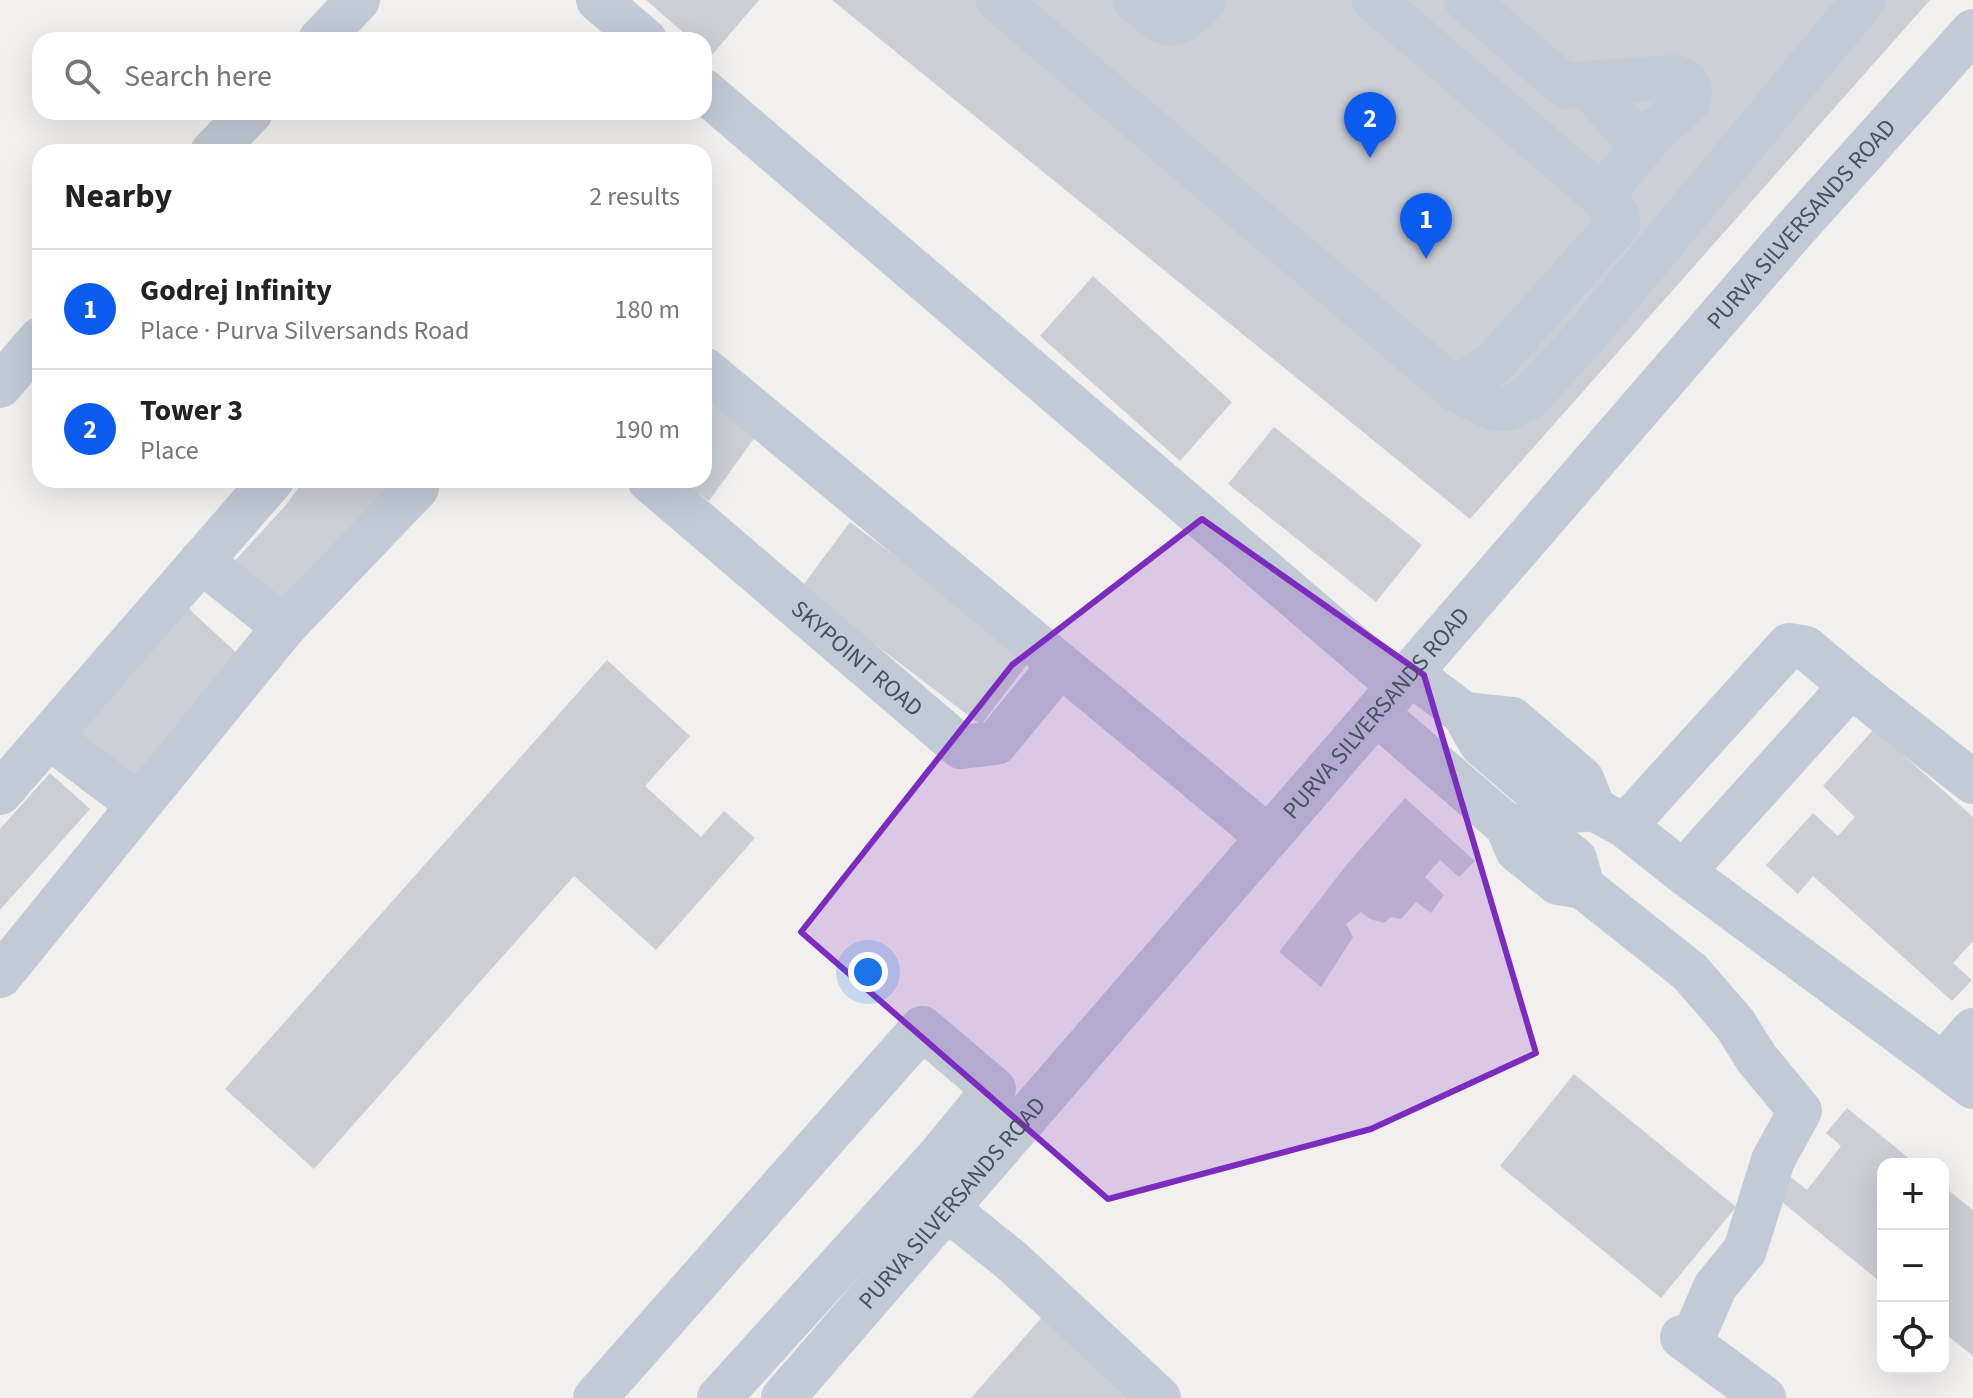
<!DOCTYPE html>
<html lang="en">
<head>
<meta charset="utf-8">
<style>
	:root { --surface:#fff; --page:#f6f6f6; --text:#222; --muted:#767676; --line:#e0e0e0; --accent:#0c5bef }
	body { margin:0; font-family:"Source Sans 3",sans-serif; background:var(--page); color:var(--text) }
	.controls { position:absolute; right:24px; bottom:24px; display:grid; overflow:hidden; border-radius:16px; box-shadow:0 8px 32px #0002 }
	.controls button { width:72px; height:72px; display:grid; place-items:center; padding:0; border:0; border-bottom:2px solid var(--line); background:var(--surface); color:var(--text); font:40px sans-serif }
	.you { position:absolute; left:868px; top:972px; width:28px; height:28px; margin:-20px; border:6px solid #fff; border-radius:50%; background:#1a73e8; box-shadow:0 0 0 12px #1a73e833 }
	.badge { display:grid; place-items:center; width:52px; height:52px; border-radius:50%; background:var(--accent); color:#fff; font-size:26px; font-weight:700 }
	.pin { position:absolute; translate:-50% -66px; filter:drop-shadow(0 2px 4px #0008) }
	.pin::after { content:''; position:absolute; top:42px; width:28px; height:24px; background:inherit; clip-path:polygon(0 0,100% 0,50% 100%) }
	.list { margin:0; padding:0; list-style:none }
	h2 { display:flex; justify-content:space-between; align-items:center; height:104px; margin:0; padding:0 32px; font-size:34px }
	h2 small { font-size:26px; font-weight:400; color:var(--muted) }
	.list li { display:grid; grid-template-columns:52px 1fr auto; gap:24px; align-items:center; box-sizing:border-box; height:120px; padding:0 32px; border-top:2px solid var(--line) }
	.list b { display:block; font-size:30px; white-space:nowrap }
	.list p { margin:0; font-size:26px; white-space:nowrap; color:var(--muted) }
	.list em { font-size:26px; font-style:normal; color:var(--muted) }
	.icon { flex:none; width:44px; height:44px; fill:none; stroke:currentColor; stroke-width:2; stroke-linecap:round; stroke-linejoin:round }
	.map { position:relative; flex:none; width:1973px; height:1398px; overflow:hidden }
	.search { position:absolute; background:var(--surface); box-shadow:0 8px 32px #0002; left:32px; top:32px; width:680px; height:88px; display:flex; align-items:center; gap:20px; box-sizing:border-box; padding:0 28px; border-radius:24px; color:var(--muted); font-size:30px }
	.panel { position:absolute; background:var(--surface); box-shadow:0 8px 32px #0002; left:32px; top:144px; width:680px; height:344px; border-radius:24px }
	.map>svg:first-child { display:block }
	.building { fill:#cbced4 }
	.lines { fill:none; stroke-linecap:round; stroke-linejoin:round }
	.minor { stroke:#c2cad5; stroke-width:44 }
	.marked { fill:#7b2cbf; fill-opacity:0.2; stroke:#7b2cbf; stroke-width:6; stroke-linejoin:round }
	.labels { text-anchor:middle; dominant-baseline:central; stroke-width:7; stroke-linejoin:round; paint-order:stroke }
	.street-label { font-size:24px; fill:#46515e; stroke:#fff }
</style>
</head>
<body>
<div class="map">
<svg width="1973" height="1398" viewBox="0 0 1973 1398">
	<rect width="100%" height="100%" fill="#f2efef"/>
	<path class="building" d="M646,0H759L711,56L704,51V40H692Z
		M832,0H1930L1470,519Z
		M1093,276L1232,402L1180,461L1040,336Z
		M704,388L760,430L709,501L680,480H704Z
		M1274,427L1422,545L1376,602L1228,484Z
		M304,480H389L392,482L285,615L231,565L286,505Z
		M850,522L1031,659L981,725L801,588Z
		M187,607L243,659L127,784L72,733Z
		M607,660L690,736L645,786L701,837L724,811L755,838L656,950L574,876L314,1169L225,1089Z
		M1874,729L1973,817V941L1953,963L1972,980L1952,1001L1813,876L1798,894L1766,865L1813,813L1838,836L1855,817L1823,786Z
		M50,773L90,809L0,910V829Z
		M1405,798L1475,861L1459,877L1440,860L1425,877L1444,895L1431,913L1416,902L1401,919L1391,917L1384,923L1370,919L1361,912L1346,924L1353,937L1321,987L1279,952L1348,863Z
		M1574,1074L1736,1207L1661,1298L1500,1166Z
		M1847,1108L1916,1164H1883V1284L1772,1194L1787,1174L1807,1190L1841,1146L1826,1133Z
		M1943,1186L1973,1210V1356L1943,1332Z
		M1043,1316L1136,1398H971Z"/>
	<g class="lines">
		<g class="minor">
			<path d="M598,0L645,40"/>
			<path d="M998,0L1456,390L1492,408L1508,409L1530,397L1589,332L1864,0"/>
			<path d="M1135,0C1169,29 1171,35 1204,0"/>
			<path d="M1374,0L1601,196C1611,205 1618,211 1618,224L1495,362L1456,390"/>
			<path d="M1466,0L1566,87L1585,83L1674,77L1684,80C1690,88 1691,91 1688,101C1671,116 1653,142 1628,131L1585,83"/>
			<path d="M320,40L358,0"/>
			<path d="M704,91L1399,686"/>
			<path d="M212,152L251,112"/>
			<path d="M1601,196L1656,130"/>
			<path d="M704,369L1268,837"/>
			<path d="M0,386L40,339"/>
			<path id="s1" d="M649,480L961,747L996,743L1060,665"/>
			<path d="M201,561L284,627L417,488L408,480"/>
			<path d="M1410,673L1464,714L1481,744L1560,812L1594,809L1625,826L1683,872L1973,1087"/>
			<path d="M1376,713L1507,826L1517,850L1558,883L1583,887L1575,859L1533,825L1507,826"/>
			<path d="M1464,714L1512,719L1582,779L1594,809"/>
			<path d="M49,737L139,805"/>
			<path d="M0,793L272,480"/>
			<path d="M1625,826L1789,645L1806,648L1851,686"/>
			<path d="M1683,872L1851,686L1973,782"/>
			<path d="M1583,887L1690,972L1735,1024L1757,1059L1800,1111L1773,1160L1745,1250L1715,1287L1693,1338L1682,1337L1764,1398"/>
			<path d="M0,976L284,627"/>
			<path d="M1944,1064L1973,1030"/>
			<path d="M947,1209L1012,1261L1159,1398"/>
			<path d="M595,1398L922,1028L994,1089L939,1156L719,1398"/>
			<path id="s2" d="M783,1398L1795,229L1973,31"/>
		</g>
	</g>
	<path class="marked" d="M1202,519L1424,675L1536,1053L1371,1129L1108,1199L801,932L1012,665Z"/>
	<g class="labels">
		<g class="street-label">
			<text stroke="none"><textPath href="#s2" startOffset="1554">PURVA SILVERSANDS ROAD</textPath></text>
			<text stroke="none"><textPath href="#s1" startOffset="274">SKYPOINT ROAD</textPath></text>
			<text stroke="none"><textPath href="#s2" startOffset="906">PURVA SILVERSANDS ROAD</textPath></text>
			<text stroke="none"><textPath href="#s2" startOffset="258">PURVA SILVERSANDS ROAD</textPath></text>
		</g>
	</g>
</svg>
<div class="controls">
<button>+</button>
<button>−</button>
<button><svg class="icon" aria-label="locate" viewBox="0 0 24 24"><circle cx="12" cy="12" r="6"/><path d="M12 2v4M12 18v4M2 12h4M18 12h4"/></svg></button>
</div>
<div class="you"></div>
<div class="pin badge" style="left:1426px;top:259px">1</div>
<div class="pin badge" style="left:1370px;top:158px">2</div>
<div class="search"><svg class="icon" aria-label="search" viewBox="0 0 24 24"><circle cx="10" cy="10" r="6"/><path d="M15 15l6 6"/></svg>Search here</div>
<section class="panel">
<h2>Nearby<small>2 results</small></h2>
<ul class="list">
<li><span class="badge">1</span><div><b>Godrej Infinity</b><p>Place · Purva Silversands Road</p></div><em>180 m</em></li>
<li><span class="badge">2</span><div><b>Tower 3</b><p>Place</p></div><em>190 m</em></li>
</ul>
</section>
</div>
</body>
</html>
